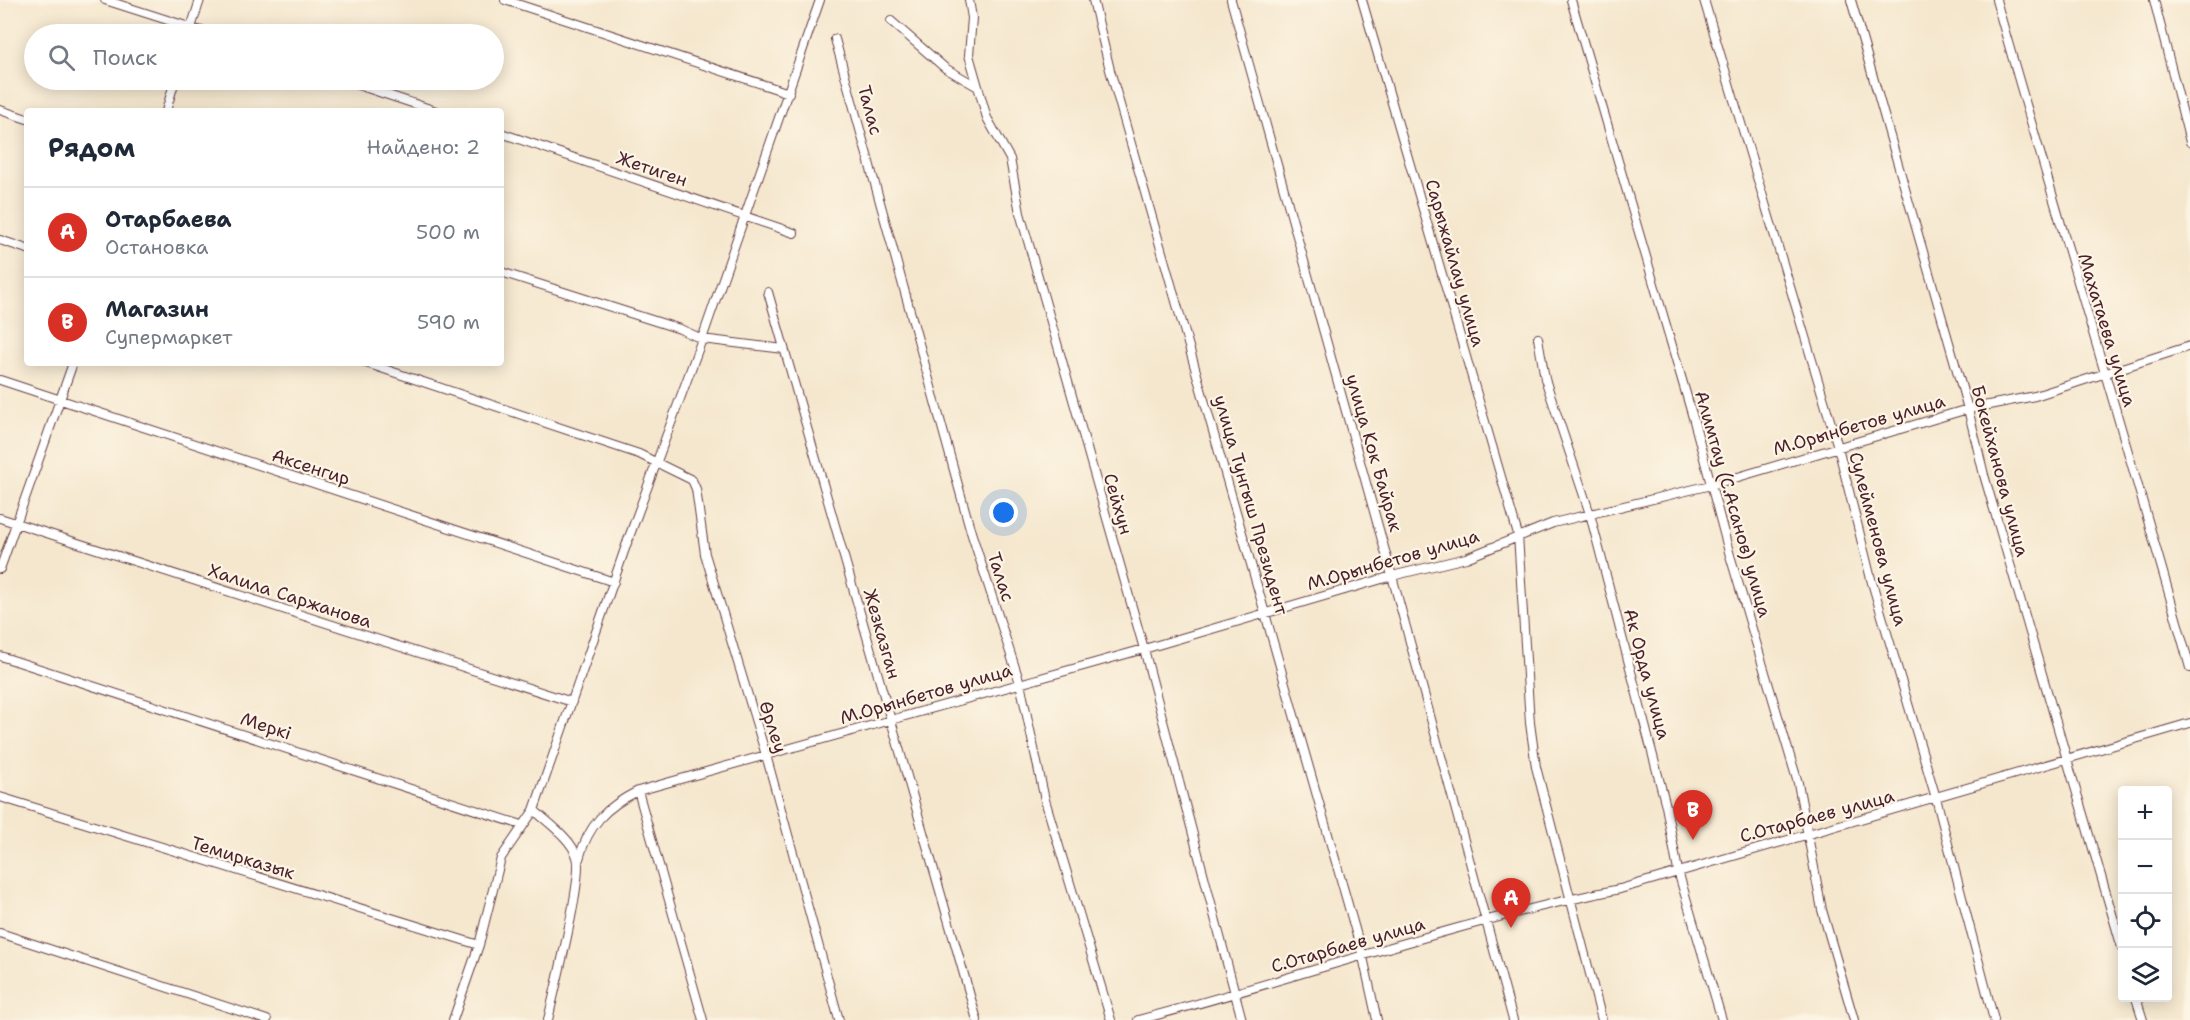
<!DOCTYPE html>
<html lang="ru">
<head>
<meta charset="utf-8">
<style>
	:root { --surface:#fff; --page:#f2f2f3; --text:#1f2937; --muted:#747a83; --line:#e0e1e3; --accent:#d93025 }
	body { margin:0; font-family:"Shantell Sans",sans-serif; background:var(--page); color:var(--text) }
	.controls { position:absolute; right:18px; bottom:18px; display:grid; overflow:hidden; border-radius:6px; box-shadow:0 3px 15px #0003 }
	.controls button { width:54px; height:54px; display:grid; place-items:center; padding:0; border:0; border-bottom:2px solid var(--line); background:var(--surface); color:var(--text); font:30px sans-serif }
	.you { position:absolute; left:1004px; top:513px; width:21px; height:21px; margin:-15px; border:4px solid #fff; border-radius:50%; background:#1a73e8; box-shadow:0 0 0 9px #1a73e833 }
	.badge { display:grid; place-items:center; width:39px; height:39px; border-radius:50%; background:var(--accent); color:#fff; font-size:20px; font-weight:700 }
	.pin { position:absolute; translate:-50% -50px; filter:drop-shadow(0 2px 3px #0008) }
	.pin::after { content:''; position:absolute; top:32px; width:21px; height:18px; background:inherit; clip-path:polygon(0 0,100% 0,50% 100%) }
	.list { margin:0; padding:0; list-style:none }
	h2 { display:flex; justify-content:space-between; align-items:center; height:78px; margin:0; padding:0 24px; font-size:26px }
	h2 small { font-size:20px; font-weight:400; color:var(--muted) }
	.list li { display:grid; grid-template-columns:39px 1fr auto; gap:18px; align-items:center; box-sizing:border-box; height:90px; padding:0 24px; border-top:2px solid var(--line) }
	.list b { display:block; font-size:22px; white-space:nowrap }
	.list p { margin:0; font-size:20px; white-space:nowrap; color:var(--muted) }
	.list em { font-size:20px; font-style:normal; color:var(--muted) }
	.icon { flex:none; width:33px; height:33px; fill:none; stroke:currentColor; stroke-width:2; stroke-linecap:round; stroke-linejoin:round }
	.map { position:relative; flex:none; width:2190px; height:1020px; overflow:hidden }
	.search { position:absolute; background:var(--surface); box-shadow:0 3px 15px #0003; left:24px; top:24px; width:480px; height:66px; display:flex; align-items:center; gap:15px; box-sizing:border-box; padding:0 21px; border-radius:33px; color:var(--muted); font-size:22px }
	.panel { position:absolute; background:var(--surface); box-shadow:0 3px 15px #0003; left:24px; top:108px; width:480px; height:258px; border-radius:6px }
	.map>svg:first-child { display:block }
	.lines { fill:none; stroke-linecap:round; stroke-linejoin:round }
	.minor-casing { stroke:#643d43; stroke-width:10 }
	.minor { stroke:#fff; stroke-width:8 }
	.labels { text-anchor:middle; dominant-baseline:central; stroke-width:4.5; stroke-linejoin:round; paint-order:stroke }
	.street-label { font-size:18px; fill:#4a1f2b; stroke:#fcf5e5 }
</style>
</head>
<body>
<div class="map">
<svg width="2190" height="1020" viewBox="0 0 2190 1020">
	<rect width="100%" height="100%" fill="#fcf5e5"/>
	<filter id="ink" filterUnits="userSpaceOnUse"><feTurbulence type="fractalNoise" baseFrequency=".0167" numOctaves="2"/><feDisplacementMap in="SourceGraphic" scale="12" xChannelSelector="R" yChannelSelector="G"/><feConvolveMatrix kernelMatrix="1 2 1 2 8 2 1 2 1" color-interpolation-filters="sRGB"/></filter>
	<filter id="wash" filterUnits="userSpaceOnUse"><feTurbulence type="fractalNoise" baseFrequency=".008" numOctaves="4" result="noise"/><feDisplacementMap in="SourceGraphic" scale="24" xChannelSelector="R" yChannelSelector="G"/><feGaussianBlur stdDeviation="1.35" result="paint"/><feColorMatrix in="noise" values="0 0 0 0 0 0 0 0 0 0 0 0 0 0 0 0 0 1.4 0 .05"/><feComposite in="paint" operator="in"/></filter>
	<g filter="url(#wash)">
		<rect width="100%" height="100%" fill="#f5e7ce"/>
	</g>
	<g filter="url(#ink)">
		<g class="lines">
			<g class="minor-casing">
				<path id="minor" d="M105,0L211,34
					M505,0L789,93
					M969,0L972,18L969,55L987,118L1010,159L1020,213L1144,649L1242,1020
					M1093,0L1110,70L1363,957L1377,1020
					M1231,0L1392,576L1513,1020
					M1362,0L1518,535L1530,723L1536,767L1602,1020
					M1571,0L1694,421L1729,552L1798,783L1822,910L1854,1020
					M1704,0L1838,447L1871,579L1936,798L1994,1020
					M1851,0L1968,409L1984,475L2122,948
					M1996,0C2059,223 2128,445 2190,668
					M2154,0L2190,142
					M891,21L945,68L978,87
					M189,34L200,0
					M835,39L971,532L1020,683L1045,800L1111,1020
					M343,80L436,111
					M0,110L27,119
					M166,111L175,80
					M501,133L794,233
					M0,240L27,249
					M501,272L680,329L702,339L784,349
					M768,292L977,1020
					M1538,338L1545,379L1590,514L1666,806L1678,871L1722,1020
					M366,363L639,454L692,480L696,489L705,554L766,755L839,1020
					M0,380L614,582
					M0,518L572,702
					M0,569L73,363
					M0,656L522,825
					M638,791L703,1020
					M0,797L479,945
					M534,810C548,823 571,838 577,857C584,876 554,992 548,1020
					M579,859C588,825 606,807 638,791L1144,649L1392,576L1466,558L1553,523L1711,485L1968,409L2035,396L2190,346
					M0,933L267,1020
					M2136,998L2143,1020
					M453,1020L479,945L501,858L534,810L628,540L702,339L820,0
					M1138,1020C1299,978 1457,921 1620,889L2190,723"/>
			</g>
			<use href="#minor" class="minor"/>
		</g>
	</g>
	<g class="labels">
		<g class="street-label">
			<text transform="translate(870 110) rotate(75)">Талас</text>
			<text transform="translate(652 169) rotate(19)">Жетиген</text>
			<text transform="translate(1455 263) rotate(74)">Сарыжайлау улица</text>
			<text transform="translate(2107 330) rotate(73)">Махатаева улица</text>
			<text transform="translate(1859 425) rotate(-16)">М.Орынбетов улица</text>
			<text transform="translate(1374 453) rotate(74)">улица Кок Байрак</text>
			<text transform="translate(311 467) rotate(18)">Аксенгир</text>
			<text transform="translate(2000 471) rotate(75)">Бокейханова улица</text>
			<text transform="translate(1118 504) rotate(74)">Сейхун</text>
			<text transform="translate(1733 504) rotate(74)">Алимтау (С.Асанов) улица</text>
			<text transform="translate(1251 505) rotate(74)">улица Тунгыш Президент</text>
			<text transform="translate(1878 539) rotate(75)">Сулейменова улица</text>
			<text transform="translate(1393 560) rotate(-16)">М.Орынбетов улица</text>
			<text transform="translate(1001 577) rotate(72)">Талас</text>
			<text transform="translate(290 596) rotate(18)">Халила Саржанова</text>
			<text transform="translate(882 634) rotate(74)">Жезказган</text>
			<text transform="translate(1647 674) rotate(75)">Ак Орда улица</text>
			<text transform="translate(926 694) rotate(-16)">М.Орынбетов улица</text>
			<text transform="translate(266 726) rotate(18)">Меркі</text>
			<text transform="translate(773 727) rotate(72)">Өрлеу</text>
			<text transform="translate(1817 816) rotate(-15)">С.Отарбаев улица</text>
			<text transform="translate(243 858) rotate(17)">Темирказык</text>
			<text transform="translate(1348 945) rotate(-16)">С.Отарбаев улица</text>
		</g>
	</g>
</svg>
<div class="controls">
<button>+</button>
<button>−</button>
<button><svg class="icon" aria-label="locate" viewBox="0 0 24 24"><circle cx="12" cy="12" r="6"/><path d="M12 2v4M12 18v4M2 12h4M18 12h4"/></svg></button>
<button><svg class="icon" aria-label="layers" viewBox="0 0 24 24"><path d="M12 4l9 5-9 5-9-5zM3 14l9 5 9-5"/></svg></button>
</div>
<div class="you"></div>
<div class="pin badge" style="left:1511px;top:928px">A</div>
<div class="pin badge" style="left:1693px;top:840px">B</div>
<div class="search"><svg class="icon" aria-label="search" viewBox="0 0 24 24"><circle cx="10" cy="10" r="6"/><path d="M15 15l6 6"/></svg>Поиск</div>
<section class="panel">
<h2>Рядом<small>Найдено: 2</small></h2>
<ul class="list">
<li><span class="badge">A</span><div><b>Отарбаева</b><p>Остановка</p></div><em>500 m</em></li>
<li><span class="badge">B</span><div><b>Магазин</b><p>Супермаркет</p></div><em>590 m</em></li>
</ul>
</section>
</div>
</body>
</html>
